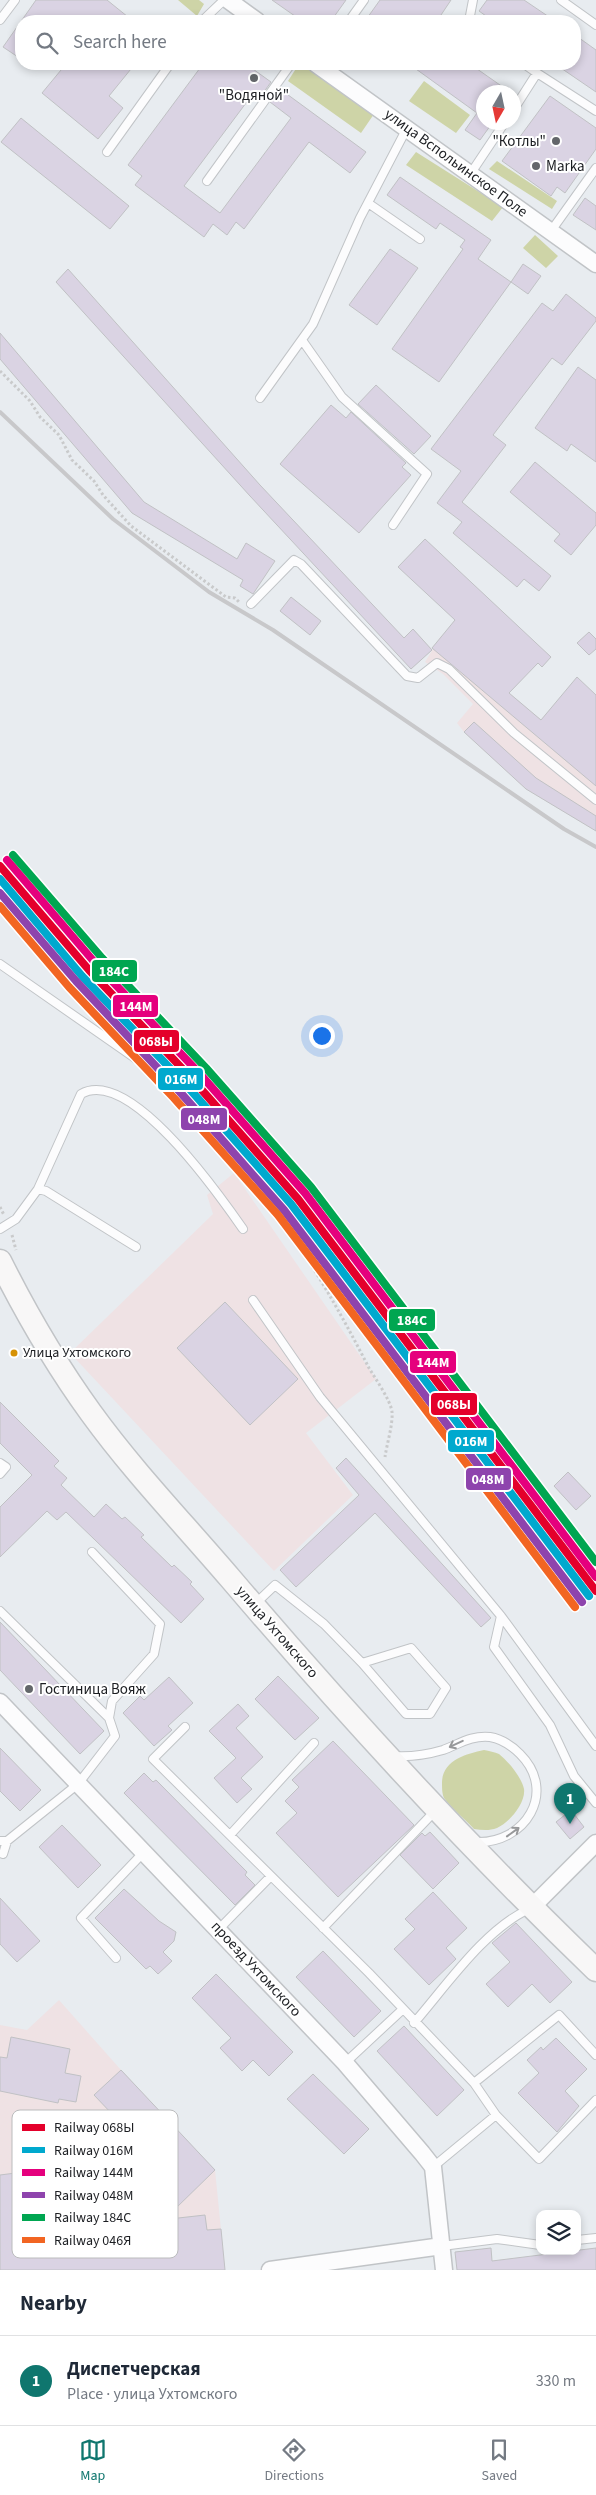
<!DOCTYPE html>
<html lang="en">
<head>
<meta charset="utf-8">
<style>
	:root { --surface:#fff; --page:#f6f6f7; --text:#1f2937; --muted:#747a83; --line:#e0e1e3; --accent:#0f766e }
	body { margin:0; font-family:"Source Sans 3",sans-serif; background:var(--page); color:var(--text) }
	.controls { position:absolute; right:15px; bottom:15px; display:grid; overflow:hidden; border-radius:10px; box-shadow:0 2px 8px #0003 }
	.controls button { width:45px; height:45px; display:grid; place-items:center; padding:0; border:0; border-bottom:1px solid var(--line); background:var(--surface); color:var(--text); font:25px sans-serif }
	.compass { position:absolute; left:476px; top:85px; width:45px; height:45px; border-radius:50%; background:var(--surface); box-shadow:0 2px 8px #0003; rotate:189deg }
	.you { position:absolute; left:321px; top:1035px; width:18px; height:18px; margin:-12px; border:4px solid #fff; border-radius:50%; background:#1a73e8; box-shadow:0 0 0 8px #1a73e833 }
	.badge { display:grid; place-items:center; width:32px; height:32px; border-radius:50%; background:var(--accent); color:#fff; font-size:16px; font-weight:700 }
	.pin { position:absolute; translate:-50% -41px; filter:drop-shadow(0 1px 2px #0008) }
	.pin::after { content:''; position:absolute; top:26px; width:18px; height:15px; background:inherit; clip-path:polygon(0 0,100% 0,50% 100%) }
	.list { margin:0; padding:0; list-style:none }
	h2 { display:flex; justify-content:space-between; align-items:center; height:65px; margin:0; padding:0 20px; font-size:21px }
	h2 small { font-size:16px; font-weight:400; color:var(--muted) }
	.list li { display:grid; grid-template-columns:32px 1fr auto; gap:15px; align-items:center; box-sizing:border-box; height:90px; padding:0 20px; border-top:1px solid var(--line) }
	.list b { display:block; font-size:19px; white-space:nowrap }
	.list p { margin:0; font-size:16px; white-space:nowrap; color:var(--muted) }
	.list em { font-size:16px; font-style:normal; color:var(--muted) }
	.icon { flex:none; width:28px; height:28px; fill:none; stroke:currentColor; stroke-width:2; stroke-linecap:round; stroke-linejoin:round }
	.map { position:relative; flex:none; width:596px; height:2270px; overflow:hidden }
	.search { position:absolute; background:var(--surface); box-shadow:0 2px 8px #0003; left:15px; right:15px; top:15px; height:55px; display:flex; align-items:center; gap:12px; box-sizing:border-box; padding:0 18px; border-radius:20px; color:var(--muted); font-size:19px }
	.sheet { height:155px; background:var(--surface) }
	nav { display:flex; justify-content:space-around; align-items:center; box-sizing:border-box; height:70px; border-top:1px solid var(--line); background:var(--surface); font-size:14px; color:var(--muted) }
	nav a { display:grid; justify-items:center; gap:2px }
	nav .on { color:var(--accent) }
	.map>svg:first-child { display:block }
	.industrial { fill:#efe2e4 }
	.green { fill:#ced4a7 }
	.building { fill:#dad3e3; stroke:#c0c1c4 }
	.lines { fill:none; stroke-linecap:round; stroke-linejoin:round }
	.lane-casing { stroke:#c1c4c7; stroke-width:10 }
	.street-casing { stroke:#c1c4c7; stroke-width:19 }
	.secondary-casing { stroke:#c1c4c7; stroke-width:25 }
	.path { stroke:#c9cacb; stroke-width:3; stroke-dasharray:2.5 2.5; stroke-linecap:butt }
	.lane { stroke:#fcfcfd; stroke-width:8 }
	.street { stroke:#fcfcfd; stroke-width:16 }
	.secondary { stroke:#f8f7f7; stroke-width:22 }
	.rail { stroke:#c8c8ca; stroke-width:4 }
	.rail-1-casing { stroke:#fff; stroke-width:11 }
	.rail-2-casing { stroke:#fff; stroke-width:11 }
	.rail-3-casing { stroke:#fff; stroke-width:11 }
	.rail-4-casing { stroke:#fff; stroke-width:11 }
	.rail-5-casing { stroke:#fff; stroke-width:11 }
	.rail-6-casing { stroke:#fff; stroke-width:11 }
	.rail-1 { stroke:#e4002b; stroke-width:8 }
	.rail-2 { stroke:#00a9ce; stroke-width:8 }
	.rail-3 { stroke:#e5007d; stroke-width:8 }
	.rail-4 { stroke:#8e44ad; stroke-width:8 }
	.rail-5 { stroke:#00a651; stroke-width:8 }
	.rail-6 { stroke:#f26522; stroke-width:8 }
	.oneway { stroke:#97989a }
	.poi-dot { fill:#63666a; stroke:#fff; stroke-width:2 }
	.bus-dot { fill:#d69205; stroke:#fff; stroke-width:2 }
	.labels { text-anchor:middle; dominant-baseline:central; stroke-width:4; stroke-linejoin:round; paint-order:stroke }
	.bus-label { font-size:14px; fill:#1c1e22; stroke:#fff; text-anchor:start }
	.poi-label { font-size:15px; fill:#1c1e22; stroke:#fff; text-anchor:start }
	.street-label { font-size:15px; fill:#1c1e22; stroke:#fff }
	.key { fill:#fff; stroke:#bbbcbd; stroke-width:1 }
	.key-label { font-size:14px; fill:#1c1e22 }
	.line-badge { stroke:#fff; stroke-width:2 }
	.badge-label { font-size:14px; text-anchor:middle; font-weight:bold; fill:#fff }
</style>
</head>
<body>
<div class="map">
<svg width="596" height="2270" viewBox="0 0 596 2270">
	<rect width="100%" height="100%" fill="#e8ecf0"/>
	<path class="industrial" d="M441,636L596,766V831L526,789L464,732L457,723L473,704L443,674L425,662Z
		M234,1173L376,1379L306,1433L353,1495L274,1571L70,1353L213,1214L207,1195Z
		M59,2000L121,2070L215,2170L225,2270H0V2025L27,2030Z"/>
	<path class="green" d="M178,0H199L204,4L197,16Z
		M299,64H307L374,114L361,133L288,81Z
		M424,81L470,115L456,133L409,101Z
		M416,152L503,207L492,221L406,165Z
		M497,161L557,201L552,209L489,169Z
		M535,235L558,256L546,268L523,248Z
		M484,1750C489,1751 495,1752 499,1754C508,1761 522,1778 524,1789C526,1803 509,1823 497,1828C489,1831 482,1830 474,1829C465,1819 452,1809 444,1798C442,1794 442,1787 442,1782C443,1760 466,1754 484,1750Z"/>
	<path class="building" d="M36,0H107L133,21H21V59L3,47Z
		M272,0H346L331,21H302Z
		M380,0H451L437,21H365Z
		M487,0H524L555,21H493L479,11Z
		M575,35L596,50V92L555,64H575Z
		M66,64H135L109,96L123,108L98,139L42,93Z
		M203,64H246L271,82L261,96L255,91L184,186L220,213L291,118L270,102L280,89L366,152L350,173L309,142L244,229L236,222L227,235L213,224L204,237L135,185L142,176L128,165Z
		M409,64H470L510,92H484V122H493L480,140L465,130L477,113Z
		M550,96L596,128V149L565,193L557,187L551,196L502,161Z
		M21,118L129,206L110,229L1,142Z
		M400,177L491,240L478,259L511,282L439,382L392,349L463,249L460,247L465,240L440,223L436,229L387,195Z
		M585,198L596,206V230L573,215Z
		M390,249L418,268L377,325L349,305Z
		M523,264L541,276L528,294L511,282Z
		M68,269L260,485L404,638L413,629L432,650L411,669L250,496L56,282Z
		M566,294L596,318V321L562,365L552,358L493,435L506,445L462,502L551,576L539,591L524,579L517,587L453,533L462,522L437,503L461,471L431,449L542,303L553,311Z
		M0,333L144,502L237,559L246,543L275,561L253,594L240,586L243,580L132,513L0,359Z
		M578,367L596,380V462L571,444L567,451L535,428Z
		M376,385L431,436L414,454L358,404Z
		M331,405L346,418L351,412L406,463L402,467L411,475L359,533L280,464Z
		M535,462L596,513V525L571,555L554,541L560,534L510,492Z
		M425,539L551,657L542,667L538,663L509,693L541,720L577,677L596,695V786L432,648L455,620L398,567Z
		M291,597L321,621L310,635L280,611Z
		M589,632L596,639V649L589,655L577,643Z
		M474,722L536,778L596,816V831L526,789L464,732Z
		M225,1302L298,1379L250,1425L177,1348Z
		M0,1402L59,1461L54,1466L67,1478L61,1485L94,1517L106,1504L122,1519L125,1517L144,1535L141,1537L172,1567L174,1565L192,1582L190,1584L204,1599L181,1623L66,1512L57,1520L47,1511L0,1557V1507L32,1475L0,1443Z
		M346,1458L491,1618L481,1627L375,1513L296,1587L280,1570L359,1495L336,1468Z
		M568,1472L591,1496L576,1510L554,1486Z
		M0,1622L104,1731L80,1754L0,1670Z
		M278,1676L319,1718L295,1740L255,1699Z
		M169,1677L193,1703L168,1726L172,1730L154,1746L123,1713L140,1696L144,1700Z
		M238,1704L249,1716L236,1728L263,1757L241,1778L252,1789L237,1803L214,1778L236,1758L209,1731Z
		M333,1741L414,1825L338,1897L276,1833L297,1813L285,1801L299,1787L292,1780Z
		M0,1748L41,1790L20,1811L0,1791Z
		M144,1773L153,1782L156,1780L247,1872L245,1875L255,1885L235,1905L124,1793Z
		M571,1810L584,1827L570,1839L556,1822Z
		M62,1825L101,1865L78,1888L39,1847Z
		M430,1832L459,1863L433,1889L400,1855L422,1833L425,1836Z
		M124,1889L159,1921L176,1932L174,1941L163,1952L172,1961L158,1974L150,1966L146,1969L95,1918Z
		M433,1892L467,1928L446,1948L456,1959L429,1985L394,1949L415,1929L405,1919Z
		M0,1898L40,1941L17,1962L0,1944Z
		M516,1923L572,1982L550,2003L532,1984L508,2007L486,1984L510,1962L492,1943Z
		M323,1951L381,2011L354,2037L296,1977Z
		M216,1974L293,2052L269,2076L253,2060L242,2071L220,2048L231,2038L192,1998Z
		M404,2026L464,2090L437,2116L377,2051Z
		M11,2037L70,2049L65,2073L81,2076L76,2102L59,2099L58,2103L0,2091V2057L7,2058Z
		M556,2038L587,2069L565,2091L579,2106L557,2132L518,2093L539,2073L527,2060L541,2047L543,2050Z
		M121,2070L215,2170L175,2209L135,2167L146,2157L152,2156L94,2095Z
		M313,2074L369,2129L344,2154L287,2099Z
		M117,2160L125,2224L205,2215L207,2230L221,2229L225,2270H0V2175Z
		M491,2248L492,2261L596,2248V2270H457L455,2252Z"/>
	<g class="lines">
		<g class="lane-casing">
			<path id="lane" d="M561,0L596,25
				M0,20L15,0
				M202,21L224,0
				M349,21L364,0
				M469,21L473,0
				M537,73L596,111
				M514,109L537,73L524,64
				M107,152L170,64
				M471,173L505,122
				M207,181L291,64
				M368,203L420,239
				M551,231L596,168
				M302,340L342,397L427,474L393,525
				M260,398L313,324L360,218L407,128
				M251,604L294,560L301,564L407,676L418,678L437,663L449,669L514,733L596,800
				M0,964L175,1086L206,1110
				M38,1189L81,1094C130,1066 220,1196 243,1229
				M0,1229L16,1219L38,1189L46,1191L136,1247
				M253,1300L320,1397L501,1616L494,1647L550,1725L574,1776L596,1803
				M0,1463L6,1467L0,1474
				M255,1604L275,1585L324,1624L362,1663L406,1714H430L446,1688L411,1648L362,1663
				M0,1611L109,1718
				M501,1616L596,1746
				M185,1727L153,1759L369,1973L474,2083L496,2115L539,2159L596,2100
				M394,1756C411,1757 426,1755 443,1750C459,1744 472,1735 490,1737C502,1739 512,1746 520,1754C558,1792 525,1844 476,1842
				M230,1835L314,1743
				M0,1841H7L78,1784L115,1736L109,1718L112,1701L154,1654L160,1624L92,1552
				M3,1854L7,1841
				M323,1928L436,1810
				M219,1929L271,1876
				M116,1958L81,1918L143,1853
				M414,2023C447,1985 484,1930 529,1909
				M345,2063L402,2010
				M474,2083L559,2015L596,2055
				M433,2167L496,2115
				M577,2240L596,2238
				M442,2246L497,2239L540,2245"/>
		</g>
		<g class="street-casing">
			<path id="street" d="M228,0L257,21
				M316,64L596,264
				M0,1702L345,2063L422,2153L433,2167L444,2270
				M531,1908L596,1843
				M270,2270L442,2246"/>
		</g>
		<g class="secondary-casing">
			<path id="secondary" d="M0,1261C26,1313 57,1366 91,1413C133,1471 183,1523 230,1578C346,1714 467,1846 596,1970"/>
		</g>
		<path class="path" d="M0,371L30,401L40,417L59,435L72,460L94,481L103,495L131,526L226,597L235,598L240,603
			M205,1120L204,1132C274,1196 326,1284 369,1368C375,1378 391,1401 392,1412C393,1425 387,1443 385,1457
			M0,1207L4,1215
			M12,1235L16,1250"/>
		<use href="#lane" class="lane"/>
		<use href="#street" class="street"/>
		<use href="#secondary" class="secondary"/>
		<path class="rail" d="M0,412L113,519L209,592L273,630L564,829L596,847"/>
		<g class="rail-1-casing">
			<path id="rail-1" d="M0,866L89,970L193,1080L298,1199L596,1591"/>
		</g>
		<g class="rail-2-casing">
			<path id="rail-2" d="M0,879L82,976L187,1086L291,1204L589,1596"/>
		</g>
		<g class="rail-3-casing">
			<path id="rail-3" d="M7,860L96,964L200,1074L305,1193L596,1577"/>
		</g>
		<g class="rail-4-casing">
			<path id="rail-4" d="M0,893L76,981L180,1092L284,1210L582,1602"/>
		</g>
		<g class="rail-5-casing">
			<path id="rail-5" d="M13,855L102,958L206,1068L311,1187L596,1562"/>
		</g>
		<g class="rail-6-casing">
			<path id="rail-6" d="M0,906L69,987L174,1098L278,1215L575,1607"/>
		</g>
		<use href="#rail-1" class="rail-1"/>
		<use href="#rail-2" class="rail-2"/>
		<use href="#rail-3" class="rail-3"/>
		<use href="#rail-4" class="rail-4"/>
		<use href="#rail-5" class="rail-5"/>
		<use href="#rail-6" class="rail-6"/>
	</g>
	<defs><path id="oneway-shaft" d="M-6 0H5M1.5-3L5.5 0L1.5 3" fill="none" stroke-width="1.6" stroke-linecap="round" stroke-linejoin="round" transform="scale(1.25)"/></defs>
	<g class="oneway">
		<use href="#oneway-shaft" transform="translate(456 1744) rotate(155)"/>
		<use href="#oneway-shaft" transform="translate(513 1832) rotate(-36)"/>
	</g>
	<g class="poi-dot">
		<circle cx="254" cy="78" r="5"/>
		<circle cx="556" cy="141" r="5"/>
		<circle cx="536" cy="166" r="5"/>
		<circle cx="29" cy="1689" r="5"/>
	</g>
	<circle class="bus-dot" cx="14" cy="1353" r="4.5"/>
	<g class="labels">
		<g class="bus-label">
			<text x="23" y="1353">Улица Ухтомского</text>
		</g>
		<g class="poi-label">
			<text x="254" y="95" text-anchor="middle">"Водяной"</text>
			<text x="546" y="141" text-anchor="end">"Котлы"</text>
			<text x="546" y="166">Marka</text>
			<text x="39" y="1689">Гостиница Вояж</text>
		</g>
		<g class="street-label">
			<text transform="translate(456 163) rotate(36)">улица Вспольинское Поле</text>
			<text transform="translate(277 1632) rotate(49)">улица Ухтомского</text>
			<text transform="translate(256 1969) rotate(47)">проезд Ухтомского</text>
		</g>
	</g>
	<rect x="12" y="2110" width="166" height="148" rx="8" class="key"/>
	<rect x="22" y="2124" width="23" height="7" fill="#e4002b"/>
	<rect x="22" y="2147" width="23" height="6" fill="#00a9ce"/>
	<rect x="22" y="2169" width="23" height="7" fill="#e5007d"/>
	<rect x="22" y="2192" width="23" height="6" fill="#8e44ad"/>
	<rect x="22" y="2214" width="23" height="7" fill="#00a651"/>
	<rect x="22" y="2237" width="23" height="6" fill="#f26522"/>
	<g class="key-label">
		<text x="54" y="2132">Railway 068Ы</text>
		<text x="54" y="2155">Railway 016М</text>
		<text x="54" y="2177">Railway 144М</text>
		<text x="54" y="2200">Railway 048М</text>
		<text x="54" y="2222">Railway 184С</text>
		<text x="54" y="2245">Railway 046Я</text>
	</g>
	<g class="line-badge">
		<rect x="91" y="959" width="47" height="24" rx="5" fill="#00a651"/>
		<rect x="112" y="994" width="47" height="24" rx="5" fill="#e5007d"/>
		<rect x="133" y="1029" width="47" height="24" rx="5" fill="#e4002b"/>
		<rect x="157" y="1067" width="47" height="24" rx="5" fill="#00a9ce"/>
		<rect x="180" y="1107" width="48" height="24" rx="5" fill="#8e44ad"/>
		<rect x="388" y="1308" width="48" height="24" rx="5" fill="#00a651"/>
		<rect x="409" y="1350" width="48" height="24" rx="5" fill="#e5007d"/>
		<rect x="430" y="1392" width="48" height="24" rx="5" fill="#e4002b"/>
		<rect x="447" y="1429" width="48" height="24" rx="5" fill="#00a9ce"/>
		<rect x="465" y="1467" width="47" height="24" rx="5" fill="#8e44ad"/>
	</g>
	<g class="badge-label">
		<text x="114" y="976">184С</text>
		<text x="136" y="1011">144М</text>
		<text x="156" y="1046">068Ы</text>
		<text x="181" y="1084">016М</text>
		<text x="204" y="1124">048М</text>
		<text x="412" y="1325">184С</text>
		<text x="433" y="1367">144М</text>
		<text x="454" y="1409">068Ы</text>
		<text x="471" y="1446">016М</text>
		<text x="488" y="1484">048М</text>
	</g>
</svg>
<div class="controls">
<button><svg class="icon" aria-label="layers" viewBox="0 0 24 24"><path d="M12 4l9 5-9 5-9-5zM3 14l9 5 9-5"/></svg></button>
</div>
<svg class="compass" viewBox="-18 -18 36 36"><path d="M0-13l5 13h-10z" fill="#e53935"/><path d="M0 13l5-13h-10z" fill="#747a83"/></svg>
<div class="you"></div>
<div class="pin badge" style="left:570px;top:1824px">1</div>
<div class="search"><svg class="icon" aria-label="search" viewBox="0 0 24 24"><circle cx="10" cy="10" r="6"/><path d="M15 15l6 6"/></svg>Search here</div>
</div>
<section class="sheet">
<h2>Nearby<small></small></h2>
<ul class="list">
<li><span class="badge">1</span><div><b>Диспетчерская</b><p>Place · улица Ухтомского</p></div><em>330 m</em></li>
</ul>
</section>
<nav>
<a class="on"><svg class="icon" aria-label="map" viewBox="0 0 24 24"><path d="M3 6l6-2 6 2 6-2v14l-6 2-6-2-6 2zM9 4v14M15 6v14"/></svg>Map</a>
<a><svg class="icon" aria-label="directions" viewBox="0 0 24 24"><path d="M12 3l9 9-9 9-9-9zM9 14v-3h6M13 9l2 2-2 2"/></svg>Directions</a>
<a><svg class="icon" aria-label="saved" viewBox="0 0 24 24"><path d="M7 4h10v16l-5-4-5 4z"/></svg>Saved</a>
</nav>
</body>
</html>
